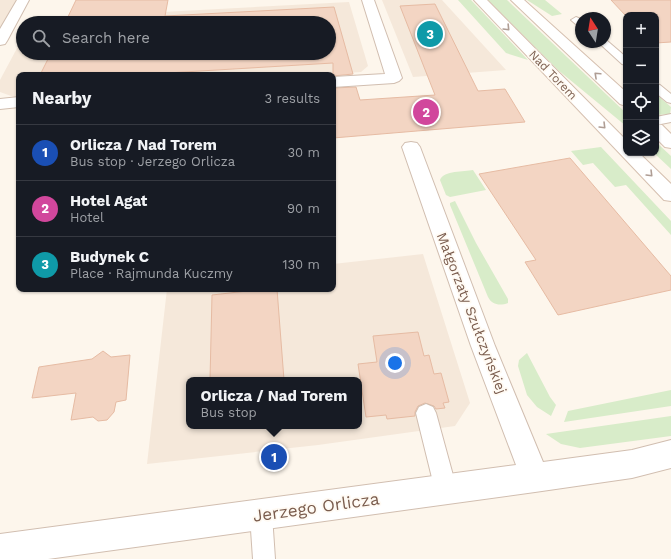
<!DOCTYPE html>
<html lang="en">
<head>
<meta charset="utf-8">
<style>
	:root { --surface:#171b24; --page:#20242c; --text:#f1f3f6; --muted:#9ea1a6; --line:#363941; --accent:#0f766e }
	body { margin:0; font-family:"Work Sans",sans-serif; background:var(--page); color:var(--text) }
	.controls { position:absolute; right:12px; top:12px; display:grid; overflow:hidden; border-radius:8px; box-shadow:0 1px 3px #0004 }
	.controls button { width:36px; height:36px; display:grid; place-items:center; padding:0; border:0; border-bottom:1px solid var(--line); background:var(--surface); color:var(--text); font:20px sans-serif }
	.compass { position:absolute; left:575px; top:12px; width:36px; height:36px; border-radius:50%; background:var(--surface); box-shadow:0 1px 3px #0004; rotate:348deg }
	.you { position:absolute; left:395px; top:363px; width:14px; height:14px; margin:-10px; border:3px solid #fff; border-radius:50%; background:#1a73e8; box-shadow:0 0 0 6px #1a73e833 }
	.badge { display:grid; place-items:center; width:26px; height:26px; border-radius:50%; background:var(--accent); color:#fff; font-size:13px; font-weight:700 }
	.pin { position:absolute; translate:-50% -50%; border:2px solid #fff; box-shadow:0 1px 4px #0006 }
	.popup { position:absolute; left:186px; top:377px; width:176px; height:52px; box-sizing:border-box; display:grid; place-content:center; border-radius:8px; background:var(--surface); filter:drop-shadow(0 1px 3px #0005); font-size:13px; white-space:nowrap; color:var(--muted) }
	.popup b { font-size:15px; color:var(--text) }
	.popup::after { content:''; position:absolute; left:50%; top:100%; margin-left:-8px; border:8px solid transparent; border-top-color:var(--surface) }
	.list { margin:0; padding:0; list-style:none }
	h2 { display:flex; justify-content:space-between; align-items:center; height:52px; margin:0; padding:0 16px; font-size:17px }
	h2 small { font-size:13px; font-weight:400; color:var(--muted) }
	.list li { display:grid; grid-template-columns:26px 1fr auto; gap:12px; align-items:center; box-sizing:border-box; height:56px; padding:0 16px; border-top:1px solid var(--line) }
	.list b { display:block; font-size:15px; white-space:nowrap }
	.list p { margin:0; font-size:13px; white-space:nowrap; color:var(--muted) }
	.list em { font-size:13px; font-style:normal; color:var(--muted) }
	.icon { flex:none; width:22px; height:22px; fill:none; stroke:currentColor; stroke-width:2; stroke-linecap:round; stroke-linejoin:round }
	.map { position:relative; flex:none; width:671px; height:559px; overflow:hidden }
	.search { position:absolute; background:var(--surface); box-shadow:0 1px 3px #0004; left:16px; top:16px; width:320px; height:44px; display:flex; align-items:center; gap:10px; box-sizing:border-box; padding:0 14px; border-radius:22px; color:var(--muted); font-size:15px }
	.panel { position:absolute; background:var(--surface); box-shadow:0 1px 3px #0004; left:16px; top:72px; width:320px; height:220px; border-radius:8px }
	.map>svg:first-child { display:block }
	.residential { fill:#f5e8da; fill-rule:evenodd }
	.green { fill:#d8ecc9 }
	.building { fill:#f3d5c3; stroke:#e6bba3 }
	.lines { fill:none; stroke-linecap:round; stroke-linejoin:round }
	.service-casing { stroke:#d1beb0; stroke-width:2 }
	.minor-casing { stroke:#d1beb0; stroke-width:2 }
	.secondary-casing { stroke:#d6c0b0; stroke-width:2 }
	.service { fill:#fff; fill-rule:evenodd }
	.minor { fill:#fff; fill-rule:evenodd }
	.secondary { fill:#fff; fill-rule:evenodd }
	.oneway { stroke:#af9d94 }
	.labels { text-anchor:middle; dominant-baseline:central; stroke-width:3.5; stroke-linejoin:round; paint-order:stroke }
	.far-street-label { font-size:12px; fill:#7a5c4d; stroke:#fffaf3 }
	.street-label { font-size:14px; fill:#7a5c4d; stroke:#fffaf3 }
	.near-street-label { font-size:17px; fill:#7a5c4d; stroke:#fffaf3 }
</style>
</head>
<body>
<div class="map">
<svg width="671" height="559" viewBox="0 0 671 559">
	<rect width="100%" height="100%" fill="#fdf6ec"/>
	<path class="residential" d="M0,0H23L0,41Z
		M382,0H442L506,70L413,77Z
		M349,2L368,66L361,72L320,75H19V97H14L0,92V80L23,37V53H329V23H30L32,19Z
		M423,254L470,403L455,426L318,445L147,464L167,289H333V264ZM189,380H359V426H189Z"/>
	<path class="green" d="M458,0H471L528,60L506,53Z
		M488,0H507L626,113V126L558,70Z
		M527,0H545L562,14L552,16Z
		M656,94L671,107L670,114L656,115Z
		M656,142L671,156V169L654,153H656Z
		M601,147L671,221V235L626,185L615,187L593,163L583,165L571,151Z
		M473,170L486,190L450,197L446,195L440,180C444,170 464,172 473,170Z
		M455,201L476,243L508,299V303C500,306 492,305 488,297L450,205V203Z
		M527,353L550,397L556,405L551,416L537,407L527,395L518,366L519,360Z
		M671,390V406L564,422L568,411Z
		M671,416V436L580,448L561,444L546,434Z"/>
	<path class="building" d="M76,0H168L165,16L334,7L353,74L333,76V63L167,73L166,75H40L51,53H329V23H65Z
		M611,0H671V42L656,43V15L626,16Z
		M435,4L478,91L505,89L525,122L333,138V88L356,87L360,100L435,95L400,6Z
		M570,158L671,276V290L558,315L525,262L536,260L479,174Z
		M265,289H277L284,380H210L212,295Z
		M418,332L424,356L429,355L434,374L441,373L449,402L443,403L445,408L436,409L434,406L425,403L418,406L415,412V416L387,419L386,415L366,417L358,364L377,362L373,336Z
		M103,351L111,357L130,355L126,400L116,402L114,412L107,420L98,421L93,417L71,420L76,393L32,398L39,367L92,359Z"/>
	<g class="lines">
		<g class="service-casing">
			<path id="service" d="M576,17L581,19V27L578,26L571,20Z
				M605,39L626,57V65L622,64L598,42H605Z
				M656,84L660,85L671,94V103L667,102L656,93Z
				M671,114V122L656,125V117Z
				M426,404L433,407L436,413L457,490L453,497L446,501L439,497L435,490L416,413L419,407Z
				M261,504L269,507L272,515L275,559H253L250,515L253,507Z"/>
		</g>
		<g class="minor-casing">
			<path id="minor" d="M17,0H29L7,41L5,44L0,45V29Z
				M362,0H374L402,78L399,81L394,83L333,87V77L385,74Z
				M19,97V107L0,109V99Z
				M411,142L417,143L420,147L495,346L543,462L632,450L671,440V468L632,478L535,492L48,559H0V534L516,465L471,346L402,147L405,143Z"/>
		</g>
		<g class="secondary-casing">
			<path id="secondary" d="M474,0H487L626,140V153H639L671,184V201L664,200Z
				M511,0H524L626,92V106L620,104Z
				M656,124L662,125L671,134V148L665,147L656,138Z"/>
		</g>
		<use href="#service" class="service"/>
		<use href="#minor" class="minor"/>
		<use href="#secondary" class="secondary"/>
	</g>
	<defs><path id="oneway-chevron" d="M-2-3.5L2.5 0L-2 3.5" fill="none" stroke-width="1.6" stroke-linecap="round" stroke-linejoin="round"/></defs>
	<g class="oneway">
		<use href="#oneway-chevron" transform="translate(507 28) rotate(46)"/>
		<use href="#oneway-chevron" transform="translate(597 75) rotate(-137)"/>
		<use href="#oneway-chevron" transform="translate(603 126) rotate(45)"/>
		<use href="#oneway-chevron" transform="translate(650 174) rotate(45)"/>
	</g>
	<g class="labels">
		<g class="far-street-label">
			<text transform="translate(553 75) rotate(46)">Nad Torem</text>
		</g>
		<g class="street-label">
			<text transform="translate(472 313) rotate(69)">Małgorzaty Szułczyńskiej</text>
		</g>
		<g class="near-street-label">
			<text transform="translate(316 507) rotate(-8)">Jerzego Orlicza</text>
		</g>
	</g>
</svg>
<div class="controls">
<button>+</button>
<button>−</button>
<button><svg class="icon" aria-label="locate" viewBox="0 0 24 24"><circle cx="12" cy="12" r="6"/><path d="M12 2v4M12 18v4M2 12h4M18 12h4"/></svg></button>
<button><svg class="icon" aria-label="layers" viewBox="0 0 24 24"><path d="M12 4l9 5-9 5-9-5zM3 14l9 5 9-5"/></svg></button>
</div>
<svg class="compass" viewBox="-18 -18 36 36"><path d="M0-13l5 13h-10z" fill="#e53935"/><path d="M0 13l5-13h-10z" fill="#9ea1a6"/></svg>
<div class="you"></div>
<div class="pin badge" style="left:274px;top:457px;background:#1a4fb4">1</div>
<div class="popup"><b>Orlicza / Nad Torem</b>Bus stop</div>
<div class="pin badge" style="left:426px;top:112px;background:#d1479c">2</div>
<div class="pin badge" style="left:430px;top:34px;background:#0f9aa8">3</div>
<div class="search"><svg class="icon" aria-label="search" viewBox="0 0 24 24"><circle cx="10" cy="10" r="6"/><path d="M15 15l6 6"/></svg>Search here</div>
<section class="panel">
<h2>Nearby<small>3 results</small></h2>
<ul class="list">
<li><span class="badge" style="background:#1a4fb4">1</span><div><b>Orlicza / Nad Torem</b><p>Bus stop · Jerzego Orlicza</p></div><em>30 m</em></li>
<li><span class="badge" style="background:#d1479c">2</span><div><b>Hotel Agat</b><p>Hotel</p></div><em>90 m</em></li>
<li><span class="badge" style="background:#0f9aa8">3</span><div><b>Budynek C</b><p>Place · Rajmunda Kuczmy</p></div><em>130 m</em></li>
</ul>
</section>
</div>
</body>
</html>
